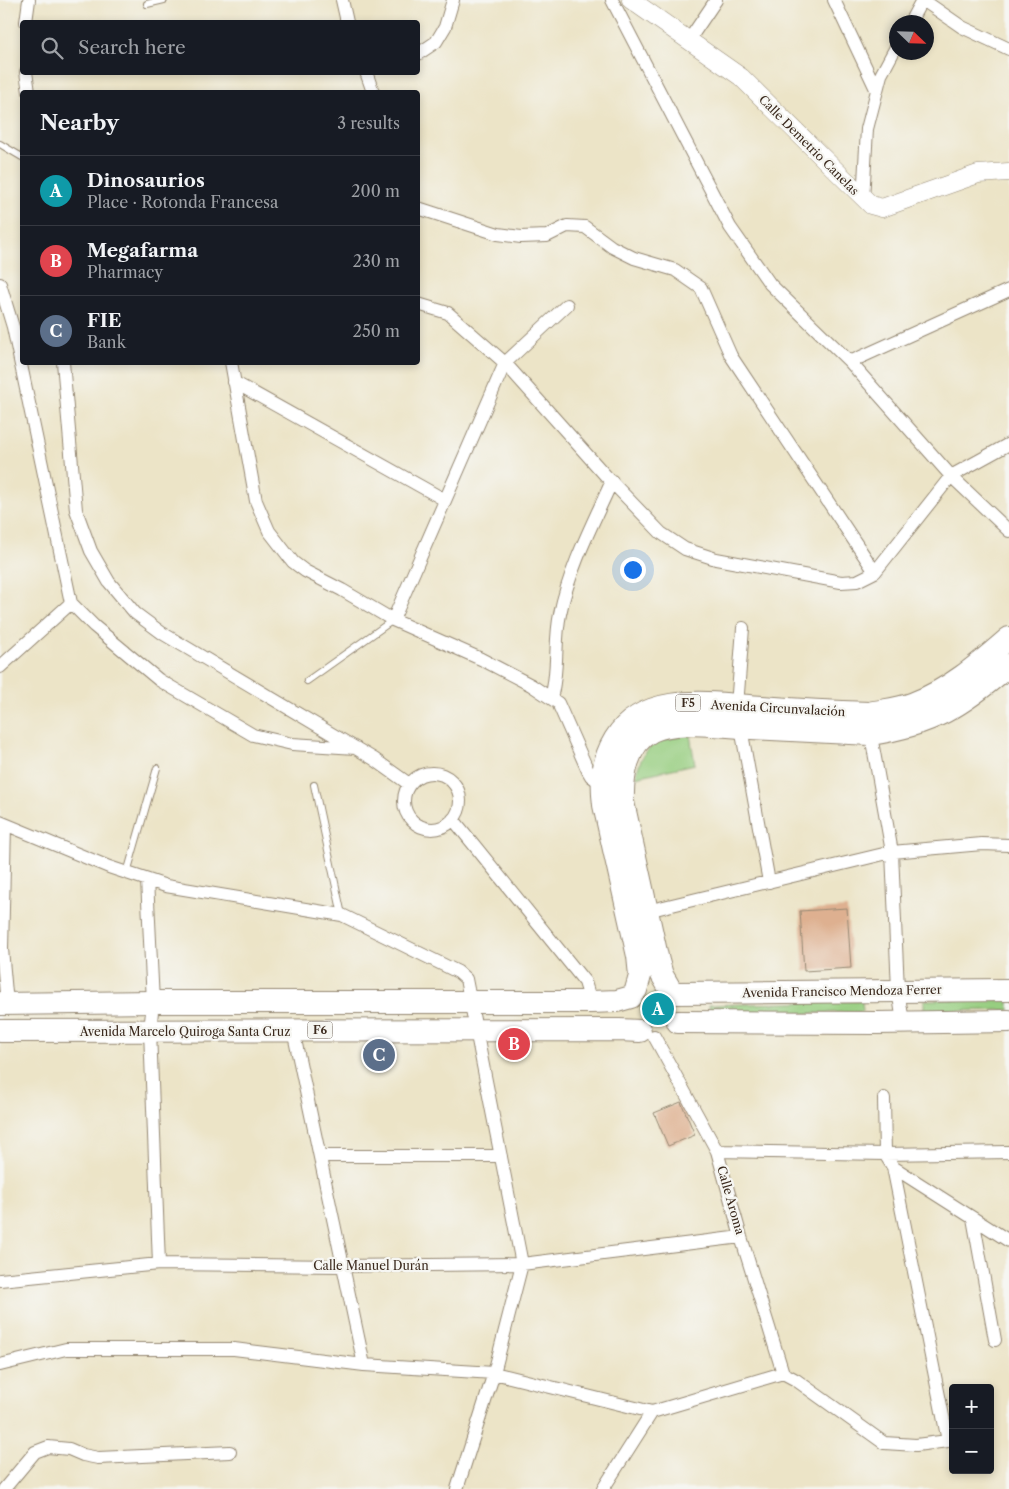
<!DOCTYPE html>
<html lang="en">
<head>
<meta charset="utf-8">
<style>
	:root { --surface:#171b24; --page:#242831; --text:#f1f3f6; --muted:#9ea1a6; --line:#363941; --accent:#d690ce }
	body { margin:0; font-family:"Libre Caslon Text",serif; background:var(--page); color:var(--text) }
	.controls { position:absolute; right:15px; bottom:15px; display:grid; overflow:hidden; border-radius:5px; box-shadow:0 2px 8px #0003 }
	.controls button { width:45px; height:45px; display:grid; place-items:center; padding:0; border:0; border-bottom:1px solid var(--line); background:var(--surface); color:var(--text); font:25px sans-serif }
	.compass { position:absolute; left:889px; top:15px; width:45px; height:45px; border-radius:50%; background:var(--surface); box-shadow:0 2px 8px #0003; rotate:113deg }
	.you { position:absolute; left:632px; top:569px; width:18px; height:18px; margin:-12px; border:4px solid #fff; border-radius:50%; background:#1a73e8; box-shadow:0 0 0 8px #1a73e833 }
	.badge { display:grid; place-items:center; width:32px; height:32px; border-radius:50%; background:var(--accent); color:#fff; font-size:16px; font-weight:700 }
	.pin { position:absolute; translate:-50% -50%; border:2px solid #fff; box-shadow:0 1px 5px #0006 }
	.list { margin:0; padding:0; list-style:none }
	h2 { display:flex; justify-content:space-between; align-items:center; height:65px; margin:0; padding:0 20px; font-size:21px }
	h2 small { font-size:16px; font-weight:400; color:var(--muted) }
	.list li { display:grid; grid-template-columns:32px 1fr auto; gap:15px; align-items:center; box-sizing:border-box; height:70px; padding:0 20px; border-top:1px solid var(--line) }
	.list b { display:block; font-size:19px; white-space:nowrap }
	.list p { margin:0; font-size:16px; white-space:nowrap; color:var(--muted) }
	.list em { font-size:16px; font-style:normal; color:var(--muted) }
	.icon { flex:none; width:28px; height:28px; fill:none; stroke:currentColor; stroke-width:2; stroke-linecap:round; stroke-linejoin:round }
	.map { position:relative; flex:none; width:1009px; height:1489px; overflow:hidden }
	.search { position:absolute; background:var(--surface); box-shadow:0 2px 8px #0003; left:20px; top:20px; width:400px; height:55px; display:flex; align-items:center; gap:12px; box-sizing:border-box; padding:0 18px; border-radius:5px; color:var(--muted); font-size:19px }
	.panel { position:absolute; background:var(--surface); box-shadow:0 2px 8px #0003; left:20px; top:90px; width:400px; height:275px; border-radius:5px }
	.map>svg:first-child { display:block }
	.green { fill:#97ce80; stroke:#697c4f }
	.building { fill:#deb090 }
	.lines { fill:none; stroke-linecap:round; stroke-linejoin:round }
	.lane-casing { stroke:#948772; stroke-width:8 }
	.street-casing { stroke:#948772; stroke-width:14 }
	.secondary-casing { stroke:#948772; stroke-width:19 }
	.highway-casing { stroke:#948772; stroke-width:24 }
	.lane { stroke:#fff; stroke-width:6 }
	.street { stroke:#fff; stroke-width:12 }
	.secondary { stroke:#fff; stroke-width:18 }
	.highway { stroke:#fff; stroke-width:22 }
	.labels { text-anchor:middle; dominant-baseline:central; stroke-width:4.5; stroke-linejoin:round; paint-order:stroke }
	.shield { fill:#f6f6f2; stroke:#73675e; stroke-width:1 }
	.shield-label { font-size:11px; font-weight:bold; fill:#3b2a1e }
	.street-label { font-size:12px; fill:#3b2a1e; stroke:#f6f6f2 }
</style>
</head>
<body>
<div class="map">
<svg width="1009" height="1489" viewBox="0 0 1009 1489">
	<rect width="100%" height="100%" fill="#f6f6f2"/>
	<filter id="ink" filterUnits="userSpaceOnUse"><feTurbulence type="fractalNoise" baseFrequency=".02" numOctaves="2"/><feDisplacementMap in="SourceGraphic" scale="10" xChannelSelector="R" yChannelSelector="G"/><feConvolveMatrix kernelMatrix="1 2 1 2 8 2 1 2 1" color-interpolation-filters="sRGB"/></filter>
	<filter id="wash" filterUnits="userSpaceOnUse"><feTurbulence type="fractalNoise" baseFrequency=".0096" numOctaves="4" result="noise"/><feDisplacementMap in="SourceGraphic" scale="20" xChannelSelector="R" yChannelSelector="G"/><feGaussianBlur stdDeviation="1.12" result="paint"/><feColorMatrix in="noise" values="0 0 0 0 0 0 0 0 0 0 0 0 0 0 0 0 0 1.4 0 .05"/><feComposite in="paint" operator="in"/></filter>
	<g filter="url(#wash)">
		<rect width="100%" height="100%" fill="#ece4c7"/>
		<path class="green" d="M690,735L695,764L636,777C642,743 660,739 690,735Z
			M641 1009a15 15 0 1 1 30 0a15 15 0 1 1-30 0Z
			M1009,999V1010L924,1011V1000Z
			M862,1001L863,1012L710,1016L709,1005Z"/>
		<g id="blocks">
			<path class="building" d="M847,908L851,968L804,971L800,911Z
				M681,1102L695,1135L668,1146L654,1113Z"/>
		</g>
	</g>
	<g filter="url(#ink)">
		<use href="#blocks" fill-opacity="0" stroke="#948772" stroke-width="1"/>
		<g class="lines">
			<g class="lane-casing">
				<path id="lane" d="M147,4L164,0
					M0,144L22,157
					M307,681L393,620
					M314,785L342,915
					M127,873L157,768"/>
			</g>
			<g class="street-casing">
				<path id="street" d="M342,0L347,22
					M612,0L730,227L770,284L850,362L951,476L1009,531
					M834,0L877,91
					M923,0L962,27L1009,49
					M26,22L29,0
					M910,22L922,0
					M689,40L716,0
					M418,54L436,42L445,27L453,0
					M26,72L29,92
					M366,72L373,92
					M863,200L867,129L881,75L896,47
					M418,208L498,234L521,237L547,236L567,226L585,227L612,247L634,258L675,270L701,288L731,356L875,572
					M0,284L13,327L71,603L94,626L159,680L253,735L292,744L356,748
					M418,304L448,313L505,363L606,476L661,533L685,549L716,559L841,582L857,581L875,572L951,476L1009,444
					M63,362L76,510L91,551L109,582L135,613L162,633L374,759L409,784
					M231,362L256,501L269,531L293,562L305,571L342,590L393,620L481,659L531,685L558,703L588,771L591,776L602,784
					M850,362L1009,290
					M234,382L445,500
					M393,620L505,363L567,305
					M743,628L737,706L769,882
					M0,667L71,603
					M551,698C559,669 554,642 560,614C569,569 593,523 612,481
					M870,730L892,852L898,990L903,1022
					M404 801a28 28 0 1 1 56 0a28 28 0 1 1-56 0Z
					M453,819L585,982L591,1002
					M0,822L109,867L166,886L342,915L458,972L466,979L522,1264L494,1373L457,1489
					M5,825L2,949L7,1004
					M147,880L153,1002L150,1031L159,1264
					M647,911L892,852L982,844L1009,845
					M293,1030L364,1365
					M654,1036L717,1151L741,1237L783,1373
					M717,1151L885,1154L1009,1152
					M321,1156H501
					M893,1167L1009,1241
					M973,1218L995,1340
					M0,1280L159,1264L343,1266L522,1264L741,1237
					M0,1365L66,1349H234L364,1365L494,1373L652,1412L783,1373L796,1380L884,1443L916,1445L948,1441L893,1167L885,1154L884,1098
					M4,1489L35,1452L48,1447L69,1449L83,1455L98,1458L230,1452
					M603,1489L652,1412"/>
			</g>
			<g class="secondary-casing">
				<path id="secondary" d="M631,0L741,77L871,205L882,208L978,174L1009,172"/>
			</g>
			<g class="highway-casing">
				<path id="highway" d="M669,987L662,975L658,961L623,802C622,777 627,743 652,731C676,719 725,726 751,728C791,730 831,732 870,734C932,725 962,706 1009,665
					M636,990L640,976L638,956L604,805C601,781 602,760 615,739C645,690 715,704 762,707C798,710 833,712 869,713C884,710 900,709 914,703C951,689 980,663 1009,638
					M675,993L1009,990
					M0,1004L153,1002H591L617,1001L631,997
					M678,1022L877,1023L1009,1021
					M0,1031L619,1030L640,1031"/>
			</g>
			<use href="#lane" class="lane"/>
			<use href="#street" class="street"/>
			<use href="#secondary" class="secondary"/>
			<use href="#highway" class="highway"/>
		</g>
	</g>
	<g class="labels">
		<g class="shield">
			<rect x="675.5" y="694.5" width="25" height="17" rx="4"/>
			<rect x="307.5" y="1021.5" width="25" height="17" rx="4"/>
		</g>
		<g class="shield-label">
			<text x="688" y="703">F5</text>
			<text x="320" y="1030">F6</text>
		</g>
		<g class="street-label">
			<text transform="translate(809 145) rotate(45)">Calle Demetrio Canelas</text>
			<text transform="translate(778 708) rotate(3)">Avenida Circunvalación</text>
			<text transform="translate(842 991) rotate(-1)">Avenida Francisco Mendoza Ferrer</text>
			<text x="185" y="1031">Avenida Marcelo Quiroga Santa Cruz</text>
			<text transform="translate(731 1200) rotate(74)">Calle Aroma</text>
			<text x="371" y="1265">Calle Manuel Durán</text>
		</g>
	</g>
</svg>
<div class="controls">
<button>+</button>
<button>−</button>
</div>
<svg class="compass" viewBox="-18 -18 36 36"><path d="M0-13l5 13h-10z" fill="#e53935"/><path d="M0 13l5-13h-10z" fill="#9ea1a6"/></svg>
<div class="you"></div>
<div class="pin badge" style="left:658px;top:1009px;background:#0f9aa8">A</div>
<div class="pin badge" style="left:514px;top:1044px;background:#e0444e">B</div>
<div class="pin badge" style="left:379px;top:1055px;background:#5c6f8a">C</div>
<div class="search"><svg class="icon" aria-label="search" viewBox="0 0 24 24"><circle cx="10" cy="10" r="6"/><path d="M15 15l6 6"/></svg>Search here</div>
<section class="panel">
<h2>Nearby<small>3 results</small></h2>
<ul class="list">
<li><span class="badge" style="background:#0f9aa8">A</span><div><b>Dinosaurios</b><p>Place · Rotonda Francesa</p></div><em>200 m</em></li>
<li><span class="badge" style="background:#e0444e">B</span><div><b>Megafarma</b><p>Pharmacy</p></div><em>230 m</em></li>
<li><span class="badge" style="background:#5c6f8a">C</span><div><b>FIE</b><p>Bank</p></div><em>250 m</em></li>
</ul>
</section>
</div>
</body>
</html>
